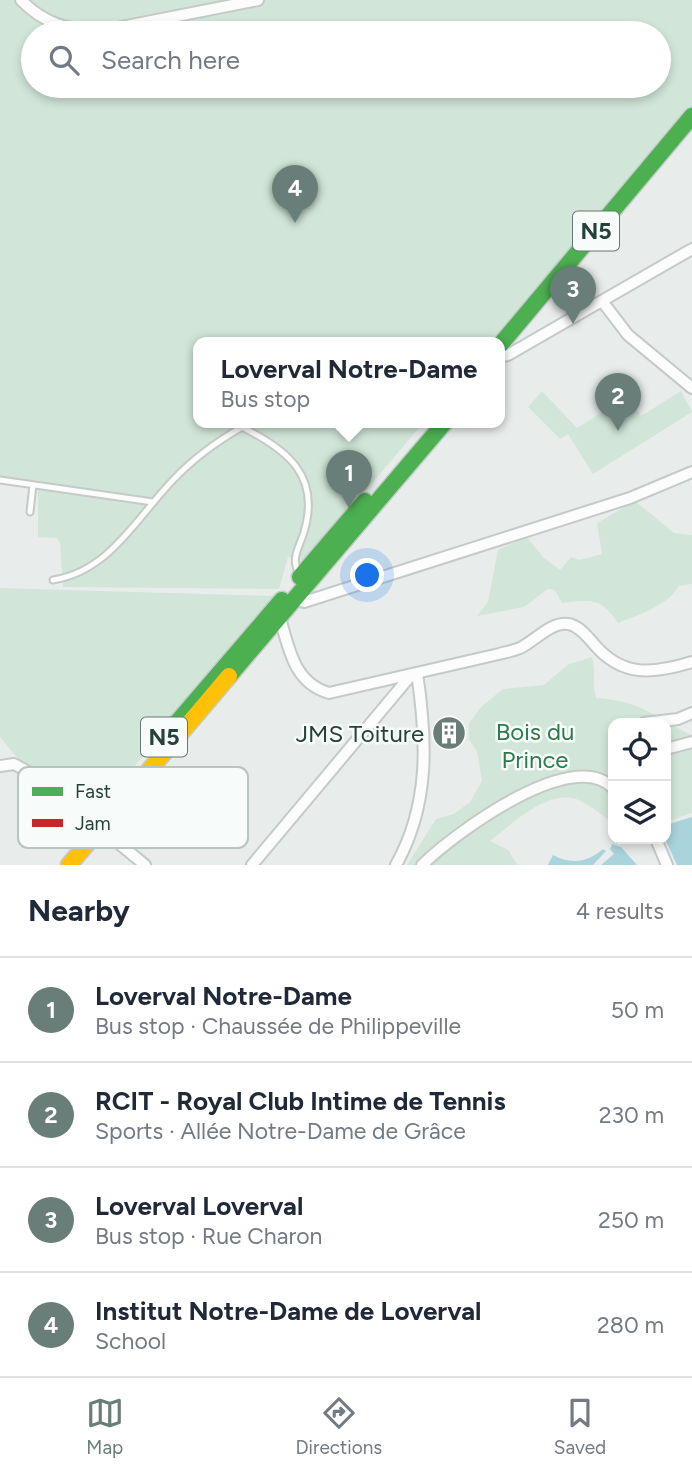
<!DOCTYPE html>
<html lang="en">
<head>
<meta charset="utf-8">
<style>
	:root { --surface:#fff; --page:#f6f6f7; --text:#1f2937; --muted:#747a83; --line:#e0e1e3; --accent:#697e78 }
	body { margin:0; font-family:Figtree,sans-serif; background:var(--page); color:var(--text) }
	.controls { position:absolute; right:21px; bottom:21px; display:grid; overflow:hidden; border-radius:14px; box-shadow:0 4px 10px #0003 }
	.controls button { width:63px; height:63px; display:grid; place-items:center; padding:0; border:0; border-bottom:2px solid var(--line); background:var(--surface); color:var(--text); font:35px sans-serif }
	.you { position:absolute; left:368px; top:576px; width:24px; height:24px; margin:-18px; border:5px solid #fff; border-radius:50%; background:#1a73e8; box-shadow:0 0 0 10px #1a73e833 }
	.badge { display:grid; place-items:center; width:46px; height:46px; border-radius:50%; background:var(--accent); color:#fff; font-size:23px; font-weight:700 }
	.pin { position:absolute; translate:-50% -58px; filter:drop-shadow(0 2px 4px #0008) }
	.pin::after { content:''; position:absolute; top:37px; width:24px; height:21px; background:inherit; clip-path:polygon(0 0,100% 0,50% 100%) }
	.popup { position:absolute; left:193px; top:337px; width:312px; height:91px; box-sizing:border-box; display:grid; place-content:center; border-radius:14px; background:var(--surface); filter:drop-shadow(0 2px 5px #0005); font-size:23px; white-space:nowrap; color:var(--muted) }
	.popup b { font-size:26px; color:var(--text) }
	.popup::after { content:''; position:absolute; left:50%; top:100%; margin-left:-14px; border:14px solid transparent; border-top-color:var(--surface) }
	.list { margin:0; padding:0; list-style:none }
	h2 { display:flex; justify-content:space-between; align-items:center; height:91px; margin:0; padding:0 28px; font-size:30px }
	h2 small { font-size:23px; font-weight:400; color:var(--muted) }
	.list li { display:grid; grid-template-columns:46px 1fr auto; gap:21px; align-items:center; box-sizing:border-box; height:105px; padding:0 28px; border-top:2px solid var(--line) }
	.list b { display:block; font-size:26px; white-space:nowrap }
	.list p { margin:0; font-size:23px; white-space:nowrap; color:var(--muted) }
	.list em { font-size:23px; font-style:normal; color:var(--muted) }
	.icon { flex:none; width:38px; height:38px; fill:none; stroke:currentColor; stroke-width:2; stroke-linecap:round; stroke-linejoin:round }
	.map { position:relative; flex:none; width:692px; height:865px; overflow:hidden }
	.search { position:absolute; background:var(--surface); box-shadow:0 4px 10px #0003; left:21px; right:21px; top:21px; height:77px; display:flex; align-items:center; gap:18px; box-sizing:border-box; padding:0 24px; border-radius:38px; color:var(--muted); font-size:26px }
	.sheet { height:511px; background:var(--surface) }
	nav { display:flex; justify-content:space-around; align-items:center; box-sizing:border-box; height:98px; border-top:2px solid var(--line); background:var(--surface); font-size:19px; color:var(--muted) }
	nav a { display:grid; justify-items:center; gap:4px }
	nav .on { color:var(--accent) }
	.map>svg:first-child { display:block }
	.green { fill:#d1e6d8; fill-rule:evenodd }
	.water { fill:#a9d4db }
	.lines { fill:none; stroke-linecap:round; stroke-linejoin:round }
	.lane-casing { stroke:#c5cac8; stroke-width:9 }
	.street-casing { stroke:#c5cac8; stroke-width:14 }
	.fast-casing { stroke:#c3ccc9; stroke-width:19 }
	.slow-casing { stroke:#c3ccc9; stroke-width:19 }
	.lane { stroke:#fcfcfc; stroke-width:5 }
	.street { stroke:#fcfcfc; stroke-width:10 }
	.fast { stroke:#4caf50; stroke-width:16 }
	.slow { stroke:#ffc107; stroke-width:16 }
	.labels { text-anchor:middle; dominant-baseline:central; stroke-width:5; stroke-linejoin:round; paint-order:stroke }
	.shield { fill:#f7fbf9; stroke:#637a73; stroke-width:2 }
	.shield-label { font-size:23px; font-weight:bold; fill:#24423a }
	.park-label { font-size:24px; fill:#2d7a4b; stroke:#f7fbf9 }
	.poi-label { font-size:24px; fill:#24423a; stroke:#f7fbf9; text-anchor:end }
	.key { fill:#f7fbf9; stroke:#b8c4c0; stroke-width:2 }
	.key-label { font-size:19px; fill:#24423a }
</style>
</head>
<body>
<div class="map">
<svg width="692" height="865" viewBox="0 0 692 865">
	<rect width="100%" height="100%" fill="#e8edeb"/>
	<path class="green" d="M0,0H692V109L492,342H198V422H424L311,555L302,560L288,557L279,589L63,587L60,542L56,538L38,537V484L0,476ZM33,33H659V86H33Z
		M542,391L577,428L628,396L641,416L681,391L692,412L593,474L568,434L560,439L528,407Z
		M635,501L674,533L692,535V584L679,586C666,607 640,614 618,623C600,597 592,600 562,603L555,590L548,589L524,607L477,616L488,602L498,550L527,537L543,557L560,570L571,557L579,560L602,554L597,523Z
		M0,588L274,596L102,806L93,811L20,761L0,737Z
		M592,657C596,672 592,683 596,698C644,701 652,717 692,735V813L666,822V723H613V822C602,816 588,803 576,799C546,790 511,825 490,841L508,850L518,865H407L436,819L454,814L470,802L482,781L477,751L469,740V723L481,707L503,689L544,685L569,664Z"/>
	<path class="water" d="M692,817V865H677L665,839L666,828L672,823Z
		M612,844L621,847L637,865H601L614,854L610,849Z
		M603,849L606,851L593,865H548L553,855C571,865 588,862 603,849Z"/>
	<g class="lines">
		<g class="lane-casing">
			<path id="lane" d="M0,480L153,502
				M30,512L33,485
				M53,580C110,571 136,518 174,479C194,458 216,442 242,427C287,450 321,475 304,532C300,546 290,559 299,573"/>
		</g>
		<g class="street-casing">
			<path id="street" d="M21,0C43,23 69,31 101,31L258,0
				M602,301L628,335L692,388
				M500,357L508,355L692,249
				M295,598L304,602L630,498L692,472
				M280,618C289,649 294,683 329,693L499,654C506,652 513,651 520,648C535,641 550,622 568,624C578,625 587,636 593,643C622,678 653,674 692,662
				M644,723L678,719L692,713
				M666,749L692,742
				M0,766L14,764L41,779L145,865
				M656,839L667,865
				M252,865L412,674
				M396,865C430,804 427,740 417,673
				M422,865C455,833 572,746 613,788"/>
		</g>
		<g class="fast-casing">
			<path id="fast" d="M500,345L692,116
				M300,577L365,501
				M229,676L445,422
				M167,734L282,600"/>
		</g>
		<g class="slow-casing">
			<path id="slow" d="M69,865L229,676"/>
		</g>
		<use href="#lane" class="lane"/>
		<use href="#street" class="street"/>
		<use href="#fast" class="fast"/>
		<use href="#slow" class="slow"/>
	</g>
	<defs>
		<g id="building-disc" transform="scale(1.75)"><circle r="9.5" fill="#697e78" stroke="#f7fbf9"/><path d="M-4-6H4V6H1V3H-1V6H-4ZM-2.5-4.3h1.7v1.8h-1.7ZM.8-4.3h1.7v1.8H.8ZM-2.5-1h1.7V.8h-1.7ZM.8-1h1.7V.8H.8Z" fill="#fff"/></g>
	</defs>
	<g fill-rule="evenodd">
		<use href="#building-disc" x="449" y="733"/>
	</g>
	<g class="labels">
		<g class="shield">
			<rect x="573" y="211.5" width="46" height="39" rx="5"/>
			<rect x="141" y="717.5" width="46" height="39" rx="5"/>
		</g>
		<g class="shield-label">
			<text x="596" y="231">N5</text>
			<text x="164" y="737">N5</text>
		</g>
		<g class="park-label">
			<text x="535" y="731">Bois du<tspan x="535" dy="28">Prince</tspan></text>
		</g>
		<g class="poi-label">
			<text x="424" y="733">JMS Toiture</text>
		</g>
	</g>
	<rect x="18" y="767" width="230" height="81" rx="10" class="key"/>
	<rect x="32" y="787" width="31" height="9" fill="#4caf50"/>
	<rect x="32" y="819" width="31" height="8" fill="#c62828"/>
	<g class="key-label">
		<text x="75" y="798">Fast</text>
		<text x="75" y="830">Jam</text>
	</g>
</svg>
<div class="controls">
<button><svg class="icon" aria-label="locate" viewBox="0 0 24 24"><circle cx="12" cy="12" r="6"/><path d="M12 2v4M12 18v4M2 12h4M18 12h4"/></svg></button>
<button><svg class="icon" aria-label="layers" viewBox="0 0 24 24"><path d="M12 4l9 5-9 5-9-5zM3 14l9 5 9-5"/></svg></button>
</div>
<div class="you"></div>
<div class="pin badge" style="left:349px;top:508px">1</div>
<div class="popup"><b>Loverval Notre-Dame</b>Bus stop</div>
<div class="pin badge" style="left:618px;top:431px">2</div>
<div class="pin badge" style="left:573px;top:324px">3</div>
<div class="pin badge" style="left:295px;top:223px">4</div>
<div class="search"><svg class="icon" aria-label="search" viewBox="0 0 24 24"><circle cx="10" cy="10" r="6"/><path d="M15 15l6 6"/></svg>Search here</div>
</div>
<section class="sheet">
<h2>Nearby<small>4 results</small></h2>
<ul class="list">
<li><span class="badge">1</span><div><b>Loverval Notre-Dame</b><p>Bus stop · Chaussée de Philippeville</p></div><em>50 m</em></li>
<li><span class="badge">2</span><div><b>RCIT - Royal Club Intime de Tennis</b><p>Sports · Allée Notre-Dame de Grâce</p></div><em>230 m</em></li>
<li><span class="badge">3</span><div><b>Loverval Loverval</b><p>Bus stop · Rue Charon</p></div><em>250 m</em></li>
<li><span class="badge">4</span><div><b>Institut Notre-Dame de Loverval</b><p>School</p></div><em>280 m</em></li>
</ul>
</section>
<nav>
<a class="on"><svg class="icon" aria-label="map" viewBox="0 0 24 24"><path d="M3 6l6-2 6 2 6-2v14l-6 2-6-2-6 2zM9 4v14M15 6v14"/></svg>Map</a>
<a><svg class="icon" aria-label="directions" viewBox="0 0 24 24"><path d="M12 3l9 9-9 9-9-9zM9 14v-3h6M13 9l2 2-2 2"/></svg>Directions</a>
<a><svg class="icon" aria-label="saved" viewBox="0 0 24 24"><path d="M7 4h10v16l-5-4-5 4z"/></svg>Saved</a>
</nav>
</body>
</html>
